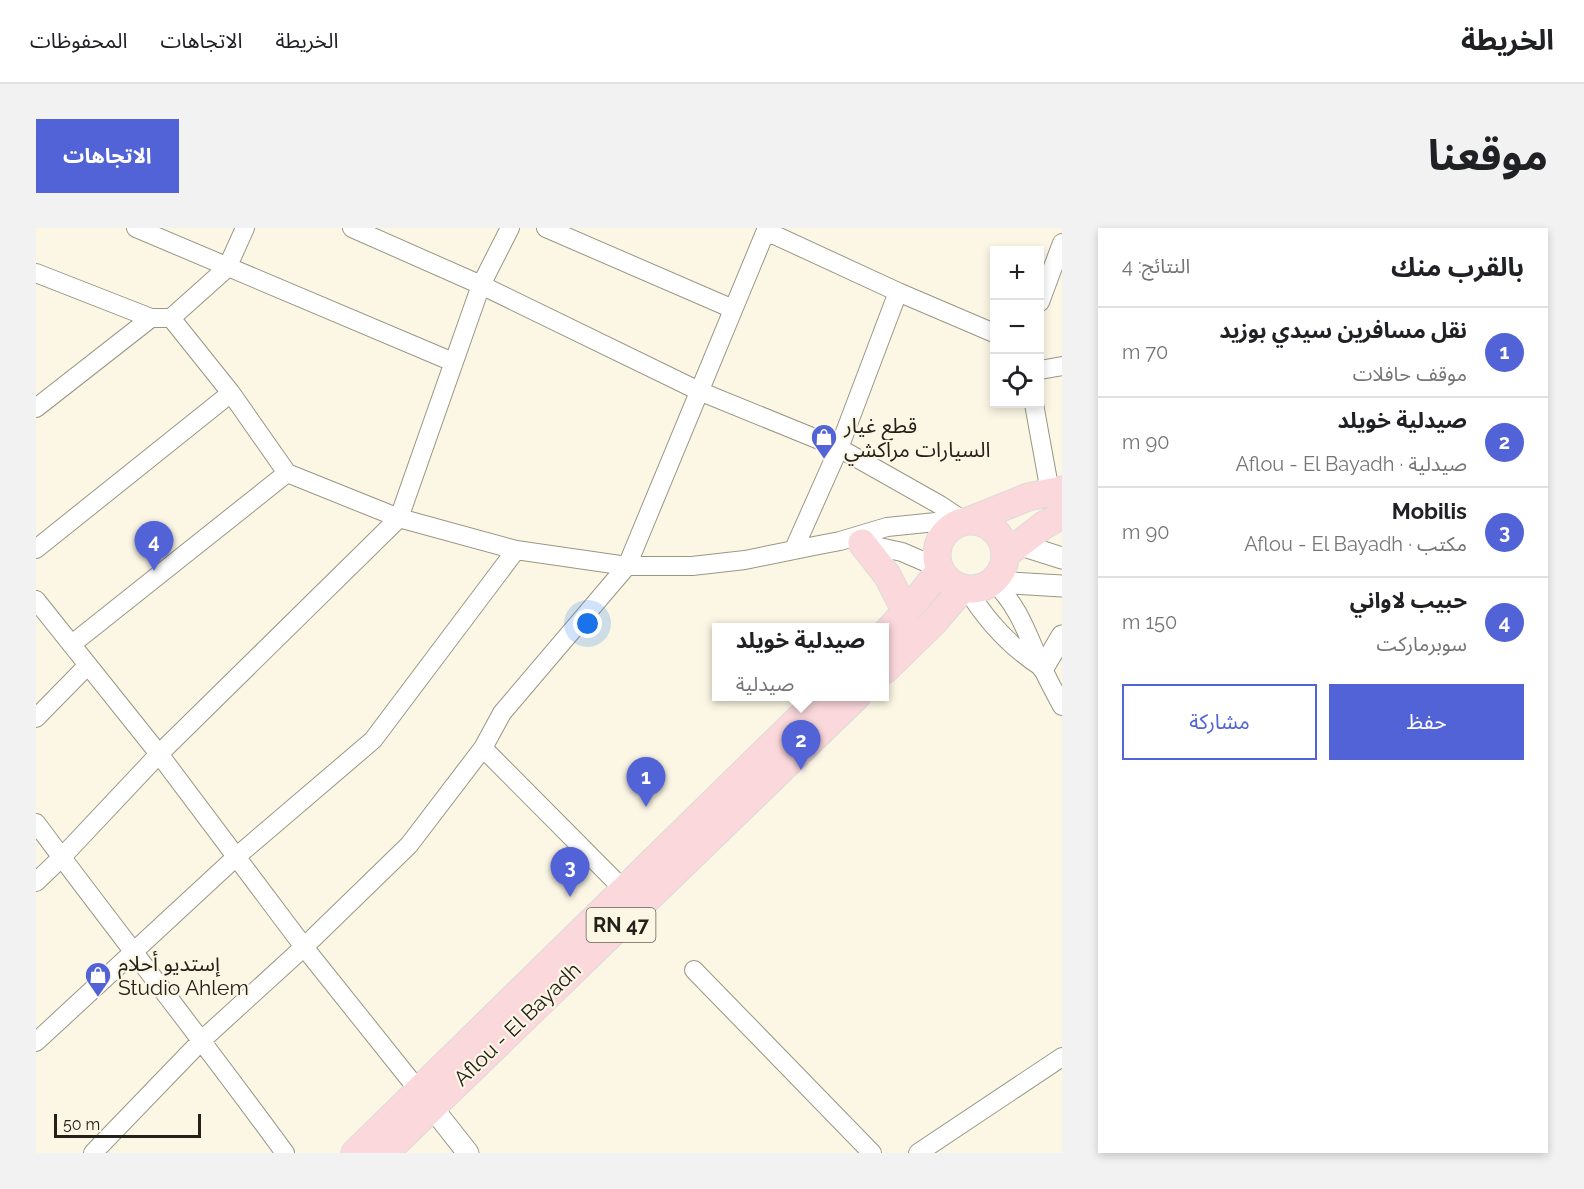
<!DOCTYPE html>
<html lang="ar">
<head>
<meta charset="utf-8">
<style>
	:root { --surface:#fff; --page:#f2f2f2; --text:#202124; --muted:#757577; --line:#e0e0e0; --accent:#5263d8 }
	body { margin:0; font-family:Raleway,"Noto Sans Arabic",sans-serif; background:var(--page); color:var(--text); direction:rtl }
	.controls { position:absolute; right:18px; top:18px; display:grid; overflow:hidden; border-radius:0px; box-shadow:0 3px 9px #0003 }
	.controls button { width:54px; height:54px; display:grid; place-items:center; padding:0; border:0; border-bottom:2px solid var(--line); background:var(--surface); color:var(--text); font:30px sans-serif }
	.scale { position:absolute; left:18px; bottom:15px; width:147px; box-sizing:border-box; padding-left:6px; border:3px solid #23211a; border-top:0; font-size:16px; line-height:21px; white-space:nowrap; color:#23211a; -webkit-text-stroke:4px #fcf7e5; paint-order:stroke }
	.you { position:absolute; left:552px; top:396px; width:21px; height:21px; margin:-15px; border:4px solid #fff; border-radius:50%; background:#1a73e8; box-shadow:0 0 0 9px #1a73e833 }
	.badge { display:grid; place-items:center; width:39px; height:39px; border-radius:50%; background:var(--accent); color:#fff; font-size:20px; font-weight:700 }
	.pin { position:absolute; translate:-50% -50px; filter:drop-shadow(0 2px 3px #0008) }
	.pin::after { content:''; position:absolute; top:32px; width:21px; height:18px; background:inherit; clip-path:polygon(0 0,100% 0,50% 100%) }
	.popup { position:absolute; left:676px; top:395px; width:177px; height:78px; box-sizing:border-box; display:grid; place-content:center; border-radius:0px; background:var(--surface); filter:drop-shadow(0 2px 4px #0005); font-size:20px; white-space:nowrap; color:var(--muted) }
	.popup b { font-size:22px; color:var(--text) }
	.popup::after { content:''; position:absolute; left:50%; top:100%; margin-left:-12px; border:12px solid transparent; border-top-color:var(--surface) }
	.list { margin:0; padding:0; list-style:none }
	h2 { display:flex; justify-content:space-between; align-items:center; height:78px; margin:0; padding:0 24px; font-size:26px }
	h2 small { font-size:20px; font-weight:400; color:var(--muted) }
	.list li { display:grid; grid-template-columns:39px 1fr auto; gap:18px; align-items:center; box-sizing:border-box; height:90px; padding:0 24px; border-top:2px solid var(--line) }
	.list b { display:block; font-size:22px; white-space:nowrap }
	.list p { margin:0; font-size:20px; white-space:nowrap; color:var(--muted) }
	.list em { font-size:20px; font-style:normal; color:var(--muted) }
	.actions { display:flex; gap:12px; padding:18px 24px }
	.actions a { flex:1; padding:14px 0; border:2px solid var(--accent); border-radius:0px; text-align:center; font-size:21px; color:var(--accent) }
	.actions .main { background:var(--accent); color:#fff }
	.icon { flex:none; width:33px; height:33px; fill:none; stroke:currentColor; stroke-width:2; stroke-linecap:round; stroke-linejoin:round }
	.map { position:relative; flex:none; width:1026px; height:925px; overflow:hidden; direction:ltr; border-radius:0px }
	header { display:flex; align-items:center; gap:36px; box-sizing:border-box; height:84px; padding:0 30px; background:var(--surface); border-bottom:2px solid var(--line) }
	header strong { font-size:28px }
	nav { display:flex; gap:33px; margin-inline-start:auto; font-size:21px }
	.intro { display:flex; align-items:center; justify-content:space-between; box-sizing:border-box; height:144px; padding:0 36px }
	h1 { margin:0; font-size:42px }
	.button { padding:15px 27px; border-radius:0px; background:var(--accent); color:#fff; font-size:21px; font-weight:700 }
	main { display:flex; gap:36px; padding:0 36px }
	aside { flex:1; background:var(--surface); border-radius:0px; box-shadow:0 3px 9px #0003 }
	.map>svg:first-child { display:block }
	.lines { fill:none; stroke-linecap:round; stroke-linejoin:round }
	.minor-casing { stroke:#9a9685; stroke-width:20 }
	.tertiary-casing { stroke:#9a9685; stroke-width:23 }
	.primary-casing { stroke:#dcdbda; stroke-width:29 }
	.minor { stroke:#fff; stroke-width:18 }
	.tertiary { stroke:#fff; stroke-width:21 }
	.primary { stroke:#fbd8dc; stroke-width:27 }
	.labels { text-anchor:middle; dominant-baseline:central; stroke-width:4.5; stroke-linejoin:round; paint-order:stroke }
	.shield { fill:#fcf7e5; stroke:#646157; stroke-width:1.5 }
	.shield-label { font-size:20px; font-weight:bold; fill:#23211a }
	.poi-label { font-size:21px; fill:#23211a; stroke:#fcf7e5; text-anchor:start }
	.street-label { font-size:21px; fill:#23211a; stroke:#fcf7e5 }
</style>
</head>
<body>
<header>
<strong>الخريطة</strong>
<nav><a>الخريطة</a><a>الاتجاهات</a><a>المحفوظات</a></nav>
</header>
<div class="intro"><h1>موقعنا</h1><a class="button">الاتجاهات</a></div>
<main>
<aside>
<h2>بالقرب منك<small>النتائج: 4</small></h2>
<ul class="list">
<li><span class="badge">1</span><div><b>نقل مسافرين سيدي بوزيد</b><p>موقف حافلات</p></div><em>70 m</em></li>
<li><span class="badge">2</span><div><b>صيدلية خويلد</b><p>صيدلية · Aflou - El Bayadh</p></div><em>90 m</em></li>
<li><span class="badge">3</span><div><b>Mobilis</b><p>مكتب · Aflou - El Bayadh</p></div><em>90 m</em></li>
<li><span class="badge">4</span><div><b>حبيب لاواني</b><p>سوبرماركت</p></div><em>150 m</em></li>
</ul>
<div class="actions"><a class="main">حفظ</a><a>مشاركة</a></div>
</aside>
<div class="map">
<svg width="1026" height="925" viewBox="0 0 1026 925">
	<rect width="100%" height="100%" fill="#fcf7e5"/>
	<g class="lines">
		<g class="minor-casing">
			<path id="minor" d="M100,0L417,134
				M316,0L445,57L663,163L803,220L904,277L928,293
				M510,0L697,81
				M730,3L862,64
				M0,45L115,90H135L191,40L209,0
				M1004,74L1026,15
				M135,90L195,165L251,245L363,290L480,322L591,338H656L709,332L778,318L804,313L851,299L900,294H924
				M1004,142L1026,138
				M998,176L1014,264
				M0,180L115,90
				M821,314L866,324L903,340
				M0,321L195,165
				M758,321L803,220L862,64L958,105
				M957,353C984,380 991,406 1006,439C1012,452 1019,465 1026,478
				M931,361C951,394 974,419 1007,440
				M0,372L123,526L268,719L383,863
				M36,416L251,245
				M0,490L52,437
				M447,520L596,670
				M0,595C82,705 168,814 249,925
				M0,654L26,629L123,526L363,290L445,57L474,0
				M658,742L836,925
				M0,814L200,629L337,512L480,322
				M57,925L166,812L268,719L373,617L447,520L466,485L591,338L731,0
				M882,925L1026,829"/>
		</g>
		<g class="tertiary-casing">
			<path id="tertiary" d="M966,311L1026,330
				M959,352L975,355L1026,358
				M1007,440L1026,408
				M388,869L432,925"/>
		</g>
		<g class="primary-casing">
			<path id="primary" d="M935,292L992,269L1026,262
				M901 327a34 34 0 1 1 68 0a34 34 0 1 1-68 0Z
				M826,315L851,347L870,384
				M969,327L1008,297L1026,287
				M849,406L882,370L904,342
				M849,442L898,394L927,360
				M319,925L786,468
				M349,925L821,468"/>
		</g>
		<use href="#minor" class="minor"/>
		<use href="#tertiary" class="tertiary"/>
		<use href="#primary" class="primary"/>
	</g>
	<defs>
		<g id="shop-pin" transform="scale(1.35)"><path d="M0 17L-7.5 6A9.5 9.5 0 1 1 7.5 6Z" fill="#5263d8" stroke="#fcf7e5"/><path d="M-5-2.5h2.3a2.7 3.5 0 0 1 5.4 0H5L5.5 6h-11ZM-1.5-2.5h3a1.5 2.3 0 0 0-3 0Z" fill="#fff"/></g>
	</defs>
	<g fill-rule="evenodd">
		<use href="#shop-pin" x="788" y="209"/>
		<use href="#shop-pin" x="62" y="747"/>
	</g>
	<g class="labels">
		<rect class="shield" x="550.5" y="680" width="69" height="34" rx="4.5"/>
		<g class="shield-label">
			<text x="585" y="697">RN 47</text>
		</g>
		<g class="poi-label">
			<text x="808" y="197">قطع غيار<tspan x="808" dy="24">السيارات مراكشي</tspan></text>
			<text x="82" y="735">إستديو أحلام<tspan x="82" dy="24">Studio Ahlem</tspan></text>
		</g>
		<g class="street-label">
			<text transform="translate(481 796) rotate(-44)">Aflou - El Bayadh</text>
		</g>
	</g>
</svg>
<div class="controls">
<button>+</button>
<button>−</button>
<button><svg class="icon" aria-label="locate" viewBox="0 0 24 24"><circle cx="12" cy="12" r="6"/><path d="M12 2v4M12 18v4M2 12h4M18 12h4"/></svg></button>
</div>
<div class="scale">50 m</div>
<div class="you"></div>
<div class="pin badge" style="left:610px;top:579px">1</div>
<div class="pin badge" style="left:765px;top:542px">2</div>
<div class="popup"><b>صيدلية خويلد</b>صيدلية</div>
<div class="pin badge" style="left:534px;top:669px">3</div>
<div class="pin badge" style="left:118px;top:343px">4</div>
</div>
</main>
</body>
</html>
